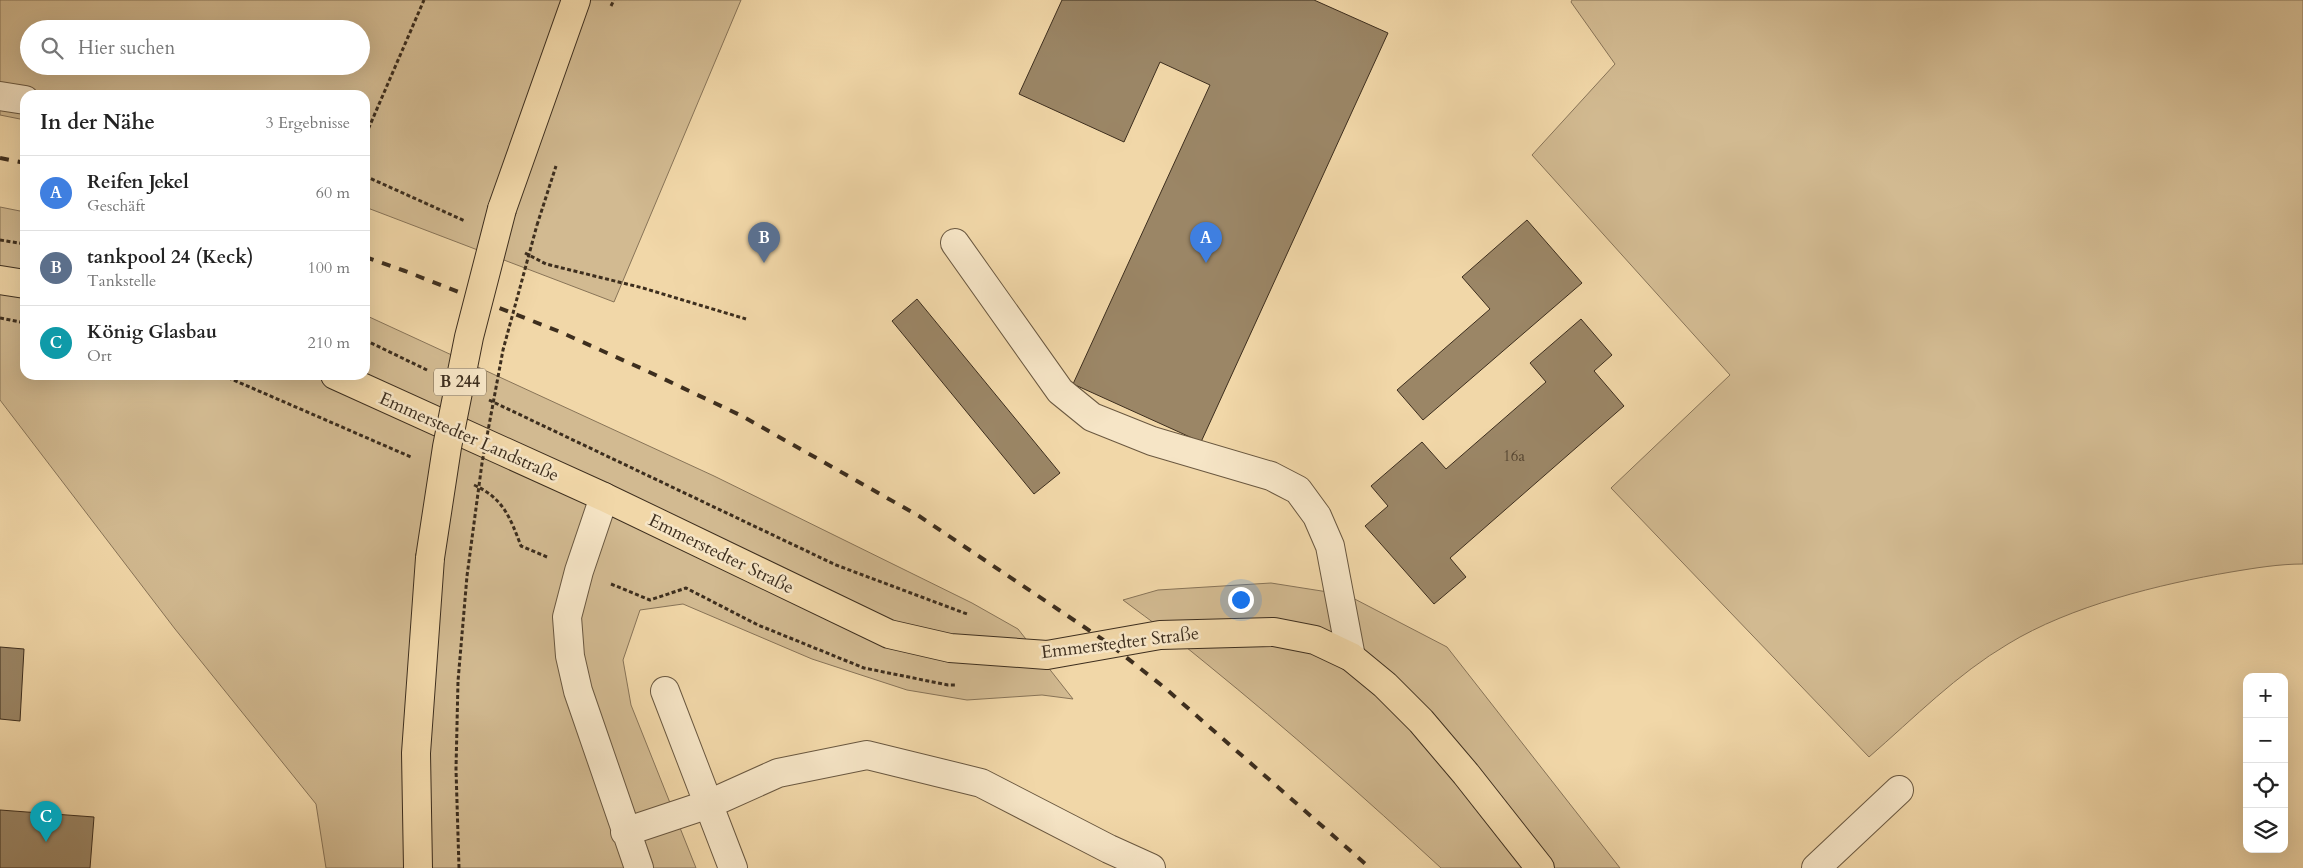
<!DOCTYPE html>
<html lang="de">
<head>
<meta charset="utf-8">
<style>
	:root { --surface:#fff; --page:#f2f2f2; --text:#222; --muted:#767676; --line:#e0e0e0; --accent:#8f2418 }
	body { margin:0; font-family:Cardo,serif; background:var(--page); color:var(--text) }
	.controls { position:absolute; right:15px; bottom:15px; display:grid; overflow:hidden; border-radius:10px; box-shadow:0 5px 20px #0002 }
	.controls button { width:45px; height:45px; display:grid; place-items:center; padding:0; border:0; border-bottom:1px solid var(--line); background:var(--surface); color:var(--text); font:25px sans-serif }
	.you { position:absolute; left:1240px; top:599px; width:18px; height:18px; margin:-12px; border:4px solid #fff; border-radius:50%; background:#1a73e8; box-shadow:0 0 0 8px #1a73e833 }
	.badge { display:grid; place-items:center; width:32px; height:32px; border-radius:50%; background:var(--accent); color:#fff; font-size:16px; font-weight:700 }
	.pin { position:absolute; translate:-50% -41px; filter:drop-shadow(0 1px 2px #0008) }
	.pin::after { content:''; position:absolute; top:26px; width:18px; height:15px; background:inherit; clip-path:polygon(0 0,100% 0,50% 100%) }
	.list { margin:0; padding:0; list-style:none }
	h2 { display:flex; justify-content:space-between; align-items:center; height:65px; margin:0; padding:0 20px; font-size:21px }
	h2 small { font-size:16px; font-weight:400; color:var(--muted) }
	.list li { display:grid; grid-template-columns:32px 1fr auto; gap:15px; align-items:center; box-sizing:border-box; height:75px; padding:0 20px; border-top:1px solid var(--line) }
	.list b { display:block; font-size:19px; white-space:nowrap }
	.list p { margin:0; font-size:16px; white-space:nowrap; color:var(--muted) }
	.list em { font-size:16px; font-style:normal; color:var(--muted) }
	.icon { flex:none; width:28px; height:28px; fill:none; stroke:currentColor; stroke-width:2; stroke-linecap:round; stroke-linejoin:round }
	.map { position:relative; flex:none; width:2303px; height:868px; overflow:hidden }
	.search { position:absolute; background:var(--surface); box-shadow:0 5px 20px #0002; left:20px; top:20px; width:350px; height:55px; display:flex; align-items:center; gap:12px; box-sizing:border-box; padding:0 18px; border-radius:28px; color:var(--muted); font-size:19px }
	.panel { position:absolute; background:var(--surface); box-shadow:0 5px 20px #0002; left:20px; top:90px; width:350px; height:290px; border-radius:15px }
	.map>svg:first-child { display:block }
	.green { fill:#d2ba91; stroke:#887458; fill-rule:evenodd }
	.building { fill:#9b8666; stroke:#3d2e1e }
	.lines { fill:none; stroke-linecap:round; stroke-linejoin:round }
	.minor-casing { stroke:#6a5840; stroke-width:30 }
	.major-casing { stroke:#3d2e1e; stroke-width:30 }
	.path { stroke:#3d2e1e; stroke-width:3; stroke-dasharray:4 2.5; stroke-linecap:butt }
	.minor { stroke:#f6e5c6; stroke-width:28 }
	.major { stroke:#f1d7a8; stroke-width:28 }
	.rail { stroke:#3d2e1e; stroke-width:4; stroke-dasharray:9 9; stroke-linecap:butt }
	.major-bridge-casing { stroke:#3d2e1e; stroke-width:30; stroke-linecap:butt }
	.path-bridge { stroke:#3d2e1e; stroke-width:3; stroke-dasharray:4 2.5; stroke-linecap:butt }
	.major-bridge { stroke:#f1d7a8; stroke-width:28 }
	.labels { text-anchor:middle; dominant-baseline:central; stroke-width:5; stroke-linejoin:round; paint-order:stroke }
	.number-label { font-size:15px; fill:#544430 }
	.shield { fill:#f6e5c6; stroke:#746550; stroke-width:1 }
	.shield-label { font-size:16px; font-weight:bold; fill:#3d2e1e }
	.street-label { font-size:18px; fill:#3d2e1e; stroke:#f6e5c6 }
</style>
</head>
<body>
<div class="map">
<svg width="2303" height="868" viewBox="0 0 2303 868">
	<rect width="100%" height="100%" fill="#f1d7a8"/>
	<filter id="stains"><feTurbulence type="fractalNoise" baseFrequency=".004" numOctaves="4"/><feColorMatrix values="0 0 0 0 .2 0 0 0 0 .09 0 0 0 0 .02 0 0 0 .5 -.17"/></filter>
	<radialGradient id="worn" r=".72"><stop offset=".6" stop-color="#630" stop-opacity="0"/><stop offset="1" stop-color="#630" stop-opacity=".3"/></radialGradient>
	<path class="green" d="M0,0H741L614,302L365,207V95H25V120L0,115ZM29,29H361V66H29Z
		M1572,0H2303V564C2279,564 2255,568 2231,572C2160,584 2070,606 2008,644C1957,674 1914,718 1869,757L1611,488L1730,375L1532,155L1615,64L1571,2Z
		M0,207L25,212V375H365V315L714,476L972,603L1018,629L1073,699L1042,695L967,700L907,690L812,659L683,604L640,610L623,660L631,705L696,868H326L316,804L175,629L0,400Z
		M1271,583L1347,595L1447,647L1620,868H1441C1365,798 1288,730 1208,665C1181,642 1152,622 1123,600L1158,590Z"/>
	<path class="building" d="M1062,0H1314L1388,33L1201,442L1073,384L1210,85L1160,62L1124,142L1019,94Z
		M1527,220L1582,283L1423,420L1397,390L1490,309L1462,277Z
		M917,299L1060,473L1034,494L892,321Z
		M1581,319L1612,355L1594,371L1624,406L1450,558L1466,577L1434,604L1365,526L1388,506L1371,486L1422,442L1446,469L1546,382L1530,363Z
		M0,647L24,649L20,721L0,719Z
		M0,810L94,817L90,868H0Z"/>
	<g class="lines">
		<g class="minor-casing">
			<path id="minor" d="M0,96L25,100
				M955,243L1060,391L1092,417L1152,441L1271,476L1298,490L1317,516L1330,546L1351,657
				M604,497L579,571L567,617L570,656L578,691L639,868
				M665,691L733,868
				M625,832L709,804L778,773L867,755L981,783L1109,849L1151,868
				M1816,868L1899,790"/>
		</g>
		<g class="major-casing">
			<path id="major" d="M502,209L576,0
				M0,280L25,284
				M335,375L604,497L889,634L950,648L1047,655L1160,635L1274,632L1315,640L1351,657L1385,685L1421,721L1466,774L1540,868
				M418,868L416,753L430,558"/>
		</g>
		<path class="path" d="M611,6L614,0
			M365,141L367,132L424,0
			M365,176L465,221
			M537,225L556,166
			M0,240L25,244
			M525,253L546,264L643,288L746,319
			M0,318L25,323
			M365,340L427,370
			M222,375L411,457
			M489,400L836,565L967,614
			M474,485C503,498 510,517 521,546L547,557
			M611,584L650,600L686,588L758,625L864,668L948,685H956
			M459,868L456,769L458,681L467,576"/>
		<use href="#minor" class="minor"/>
		<use href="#major" class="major"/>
		<path class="rail" d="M0,158L25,163
			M365,257L405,271L558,331L645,370L742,416L919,516L1108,643L1165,688L1370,868"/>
		<g class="major-bridge-casing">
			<path id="major-bridge" d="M430,558L447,447L469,337L502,209"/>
		</g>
		<path class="path-bridge" d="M467,576L482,463L503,350L537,225"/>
		<use href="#major-bridge" class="major-bridge"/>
	</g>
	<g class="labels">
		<g class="number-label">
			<text x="1514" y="456">16a</text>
		</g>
		<rect class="shield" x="434" y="368.5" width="52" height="27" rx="4"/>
		<g class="shield-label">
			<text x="460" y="382">B 244</text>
		</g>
		<g class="street-label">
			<text transform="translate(469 437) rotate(24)">Emmerstedter Landstraße</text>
			<text transform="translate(721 554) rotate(26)">Emmerstedter Straße</text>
			<text transform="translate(1120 643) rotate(-7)">Emmerstedter Straße</text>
		</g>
	</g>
	<rect width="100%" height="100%" filter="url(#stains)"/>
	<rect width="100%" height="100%" fill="url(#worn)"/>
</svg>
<div class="controls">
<button>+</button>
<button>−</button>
<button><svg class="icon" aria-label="locate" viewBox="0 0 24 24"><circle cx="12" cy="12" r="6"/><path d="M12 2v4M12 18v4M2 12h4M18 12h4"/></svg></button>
<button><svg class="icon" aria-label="layers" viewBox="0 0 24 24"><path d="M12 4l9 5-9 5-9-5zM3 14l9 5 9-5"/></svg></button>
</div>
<div class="you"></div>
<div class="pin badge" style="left:1206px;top:263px;background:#3f7fe0">A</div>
<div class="pin badge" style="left:764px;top:263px;background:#5c6f8a">B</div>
<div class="pin badge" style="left:46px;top:842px;background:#0f9aa8">C</div>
<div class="search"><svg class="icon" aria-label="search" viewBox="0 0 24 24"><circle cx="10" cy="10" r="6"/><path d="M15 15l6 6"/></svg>Hier suchen</div>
<section class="panel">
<h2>In der Nähe<small>3 Ergebnisse</small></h2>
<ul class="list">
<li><span class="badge" style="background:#3f7fe0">A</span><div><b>Reifen Jekel</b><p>Geschäft</p></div><em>60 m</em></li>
<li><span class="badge" style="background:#5c6f8a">B</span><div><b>tankpool 24 (Keck)</b><p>Tankstelle</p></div><em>100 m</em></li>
<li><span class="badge" style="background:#0f9aa8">C</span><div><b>König Glasbau</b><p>Ort</p></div><em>210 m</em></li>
</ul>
</section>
</div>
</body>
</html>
